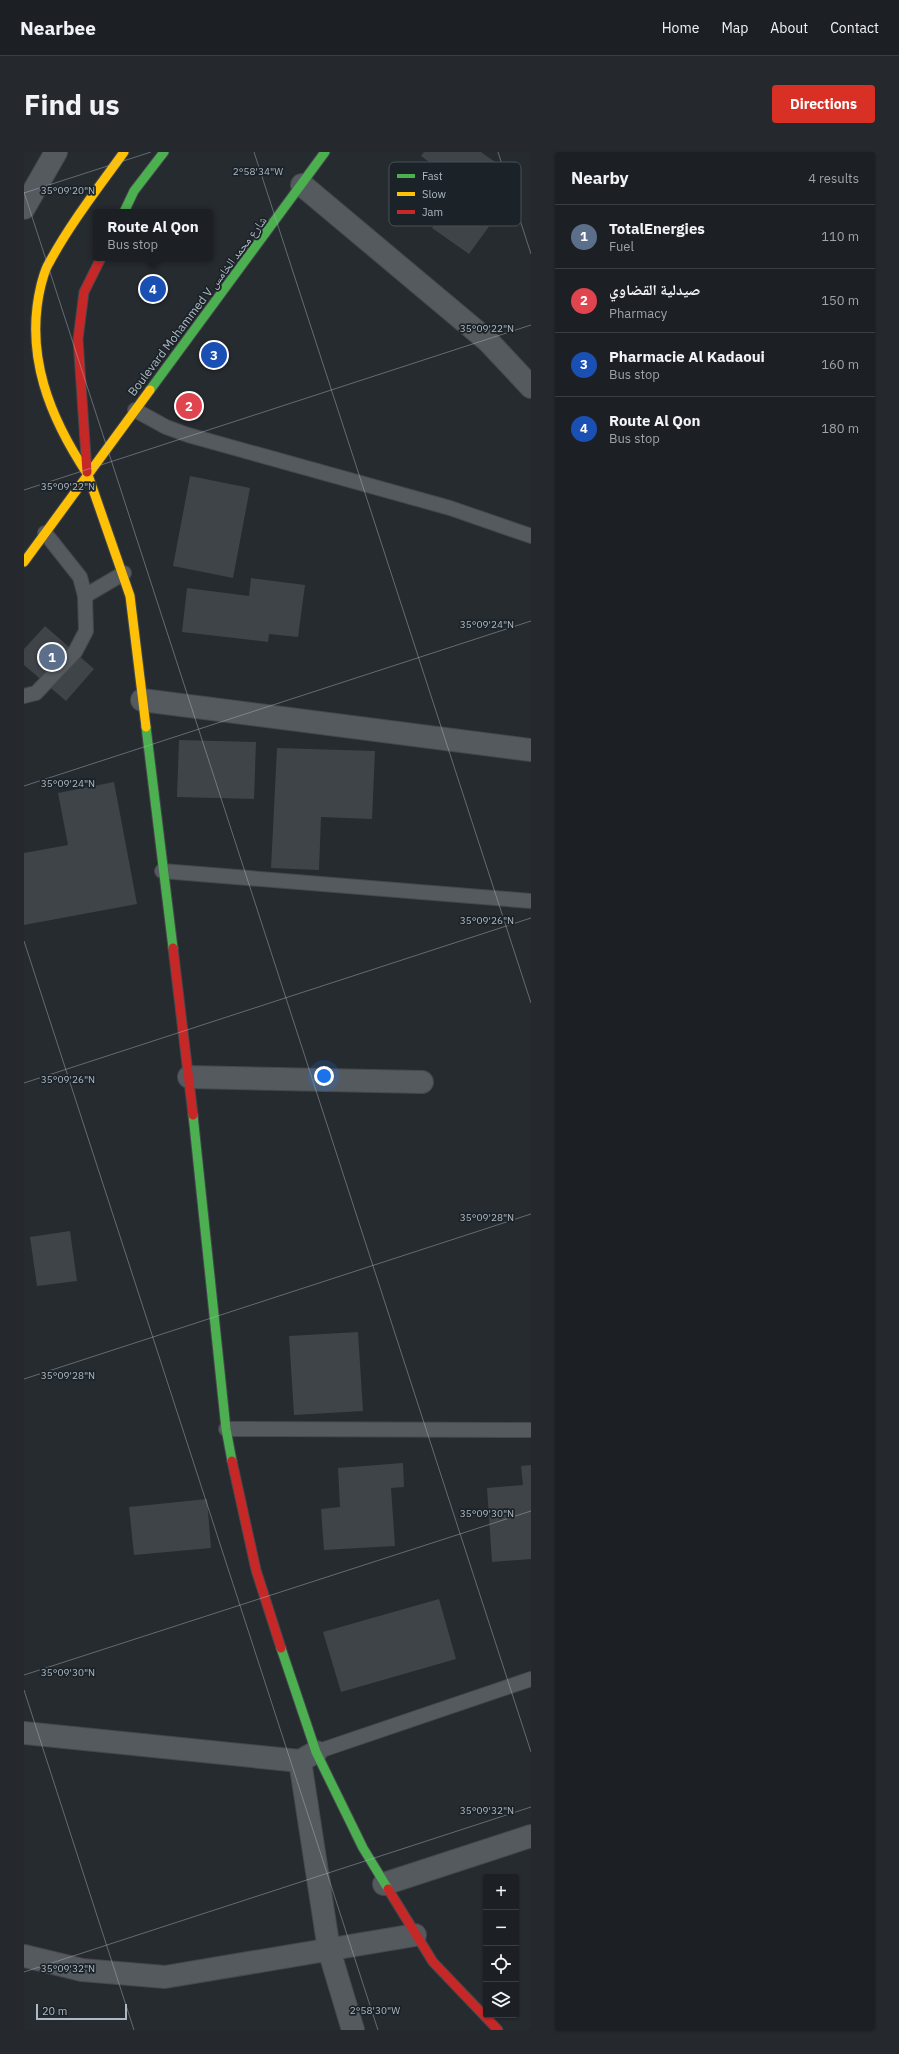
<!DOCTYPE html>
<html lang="en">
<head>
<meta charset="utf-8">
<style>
	:root { --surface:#1c2024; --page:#25282c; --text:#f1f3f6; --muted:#a0a3a6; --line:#3a3e41; --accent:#d93025 }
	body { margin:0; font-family:"IBM Plex Sans","Noto Naskh Arabic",sans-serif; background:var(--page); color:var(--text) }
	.controls { position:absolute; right:12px; bottom:12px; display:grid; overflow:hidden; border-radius:4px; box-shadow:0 1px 3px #0004 }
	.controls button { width:36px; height:36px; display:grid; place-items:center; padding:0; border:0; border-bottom:1px solid var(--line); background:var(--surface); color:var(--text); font:20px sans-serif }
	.scale { position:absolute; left:12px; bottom:10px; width:91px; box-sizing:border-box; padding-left:4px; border:2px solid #afb9c2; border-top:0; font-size:11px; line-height:14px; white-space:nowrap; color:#afb9c2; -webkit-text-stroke:3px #1b2329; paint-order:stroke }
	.you { position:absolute; left:300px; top:924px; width:14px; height:14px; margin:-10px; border:3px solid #fff; border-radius:50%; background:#1a73e8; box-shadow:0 0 0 6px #1a73e833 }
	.badge { display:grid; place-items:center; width:26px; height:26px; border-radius:50%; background:var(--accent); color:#fff; font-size:13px; font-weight:700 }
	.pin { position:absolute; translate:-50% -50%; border:2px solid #fff; box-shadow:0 1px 4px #0006 }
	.popup { position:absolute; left:69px; top:57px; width:120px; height:52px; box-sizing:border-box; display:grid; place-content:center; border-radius:4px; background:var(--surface); filter:drop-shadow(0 1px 3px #0005); font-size:13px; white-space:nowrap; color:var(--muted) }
	.popup b { font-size:15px; color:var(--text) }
	.popup::after { content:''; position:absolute; left:50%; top:100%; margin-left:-8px; border:8px solid transparent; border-top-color:var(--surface) }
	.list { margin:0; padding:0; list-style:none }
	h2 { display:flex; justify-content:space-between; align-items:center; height:52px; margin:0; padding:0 16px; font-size:17px }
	h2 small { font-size:13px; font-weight:400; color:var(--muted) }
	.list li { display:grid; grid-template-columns:26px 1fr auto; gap:12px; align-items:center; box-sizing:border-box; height:64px; padding:0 16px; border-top:1px solid var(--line) }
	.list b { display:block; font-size:15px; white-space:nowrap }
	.list p { margin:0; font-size:13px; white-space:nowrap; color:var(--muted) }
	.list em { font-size:13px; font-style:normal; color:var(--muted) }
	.icon { flex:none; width:22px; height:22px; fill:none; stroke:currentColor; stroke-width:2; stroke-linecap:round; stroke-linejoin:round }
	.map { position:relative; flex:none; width:507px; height:1878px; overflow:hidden; border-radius:4px }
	header { display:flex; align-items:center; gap:24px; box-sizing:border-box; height:56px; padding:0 20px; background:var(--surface); border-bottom:1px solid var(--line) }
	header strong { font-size:19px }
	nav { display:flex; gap:22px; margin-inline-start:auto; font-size:14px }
	.intro { display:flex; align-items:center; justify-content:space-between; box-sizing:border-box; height:96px; padding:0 24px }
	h1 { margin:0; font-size:28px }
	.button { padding:10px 18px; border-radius:4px; background:var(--accent); color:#fff; font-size:14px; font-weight:700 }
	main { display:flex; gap:24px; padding:0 24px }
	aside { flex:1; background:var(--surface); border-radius:4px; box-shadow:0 1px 3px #0004 }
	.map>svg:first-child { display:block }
	.building { fill:#3f4448 }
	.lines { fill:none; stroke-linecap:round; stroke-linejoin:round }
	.lane-casing { stroke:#44474b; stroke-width:16 }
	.street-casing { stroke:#44474b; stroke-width:24 }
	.fast-casing { stroke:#44474b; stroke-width:11 }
	.slow-casing { stroke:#44474b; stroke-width:11 }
	.jam-casing { stroke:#44474b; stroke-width:11 }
	.lane { stroke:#555a5f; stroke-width:14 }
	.street { stroke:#555a5f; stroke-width:22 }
	.fast { stroke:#4caf50; stroke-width:9 }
	.slow { stroke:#ffc107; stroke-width:9 }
	.jam { stroke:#c62828; stroke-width:9 }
	.ticks { fill:none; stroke:#afb9c2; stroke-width:1; stroke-opacity:0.45 }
	.labels { text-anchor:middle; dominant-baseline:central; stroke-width:3.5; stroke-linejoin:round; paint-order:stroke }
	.street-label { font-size:12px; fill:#afb9c2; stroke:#1b2329 }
	.key { fill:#1b2329; stroke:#475057; stroke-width:1 }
	.key-label { font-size:11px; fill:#afb9c2 }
	.ticks-label { font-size:10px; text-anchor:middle; fill:#afb9c2; stroke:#1b2329; stroke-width:3.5; stroke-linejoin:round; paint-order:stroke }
</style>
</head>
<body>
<header>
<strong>Nearbee</strong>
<nav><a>Home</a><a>Map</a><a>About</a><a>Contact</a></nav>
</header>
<div class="intro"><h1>Find us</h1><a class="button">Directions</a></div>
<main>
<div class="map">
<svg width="507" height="1878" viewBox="0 0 507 1878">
	<rect width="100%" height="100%" fill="#262b30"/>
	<path class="building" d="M400,0H457L498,29L445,102L408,76L438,34L397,4Z
		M166,324L226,336L209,426L149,414Z
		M227,426L281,433L274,485L245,482L244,490L158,480L163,436L225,444Z
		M21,474L70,517L42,549L0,513V497Z
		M155,588L232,590L230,647L153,645Z
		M253,596L351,599L348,667L297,665L295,718L247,716Z
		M90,630L113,752L0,773V701L44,693L34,641Z
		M46,1079L53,1129L13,1134L6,1085Z
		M334,1180L339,1259L270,1263L265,1184Z
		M379,1311L380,1335L367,1336L371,1394L300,1398L297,1357L316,1355L314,1316Z
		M507,1313V1407L468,1410L463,1336L499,1333L497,1314Z
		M183,1347L187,1396L110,1403L105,1355Z
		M415,1447L432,1507L317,1540L299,1480Z"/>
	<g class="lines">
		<g class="lane-casing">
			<path id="lane" d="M111,258L142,275L164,283L426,356L507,384
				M61,444L100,421
				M0,544L12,541L51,500L62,479L61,444L56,425L21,381
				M138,719L507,749
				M202,1277L507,1278
				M292,1600L507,1527"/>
		</g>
		<g class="street-casing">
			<path id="street" d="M278,33L464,189L507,235
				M0,56L32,0
				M118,548L507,598
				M165,925L398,930
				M0,1581L276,1609
				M292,1600L276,1609L305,1798L329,1878
				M360,1732L507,1684
				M0,1804L58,1818L141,1825L391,1783"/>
		</g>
		<g class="fast-casing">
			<path id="fast" d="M100,60L110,39L140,0
				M126,238L301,0
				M122,575L149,796
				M169,963L202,1277L208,1309
				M257,1496L292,1600L339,1696L364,1737"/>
		</g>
		<g class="slow-casing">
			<path id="slow" d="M64,323L106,444L122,575
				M64,323C26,266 0,203 17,133C19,126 21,117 25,111C46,72 74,36 100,0
				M0,410L126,238"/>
		</g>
		<g class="jam-casing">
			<path id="jam" d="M63,320L54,187L60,140L77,106
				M149,796L169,963
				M208,1309L232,1418L257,1496
				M364,1737L409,1810L474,1878"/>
		</g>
		<use href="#lane" class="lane"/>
		<use href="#street" class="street"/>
		<use href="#fast" class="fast"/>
		<use href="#slow" class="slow"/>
		<use href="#jam" class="jam"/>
	</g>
	<path class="ticks" d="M230,0L507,851M474,0L507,102M0,40L507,1600M0,41L127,0M0,338L507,173M0,634L507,469M0,789L354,1878M0,931L507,766M0,1227L507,1062M0,1523L507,1359M0,1538L110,1878M0,1820L507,1655"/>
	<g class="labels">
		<g class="street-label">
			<text transform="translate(173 154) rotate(-53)">Boulevard Mohammed V شارع محمد الخامس</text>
		</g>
	</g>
	<rect x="365" y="10" width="132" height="64" rx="6" class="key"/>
	<rect x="373" y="22" width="18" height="4" fill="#4caf50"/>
	<rect x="373" y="40" width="18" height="4" fill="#ffc107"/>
	<rect x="373" y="58" width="18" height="4" fill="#c62828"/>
	<g class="key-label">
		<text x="398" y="28">Fast</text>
		<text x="398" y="46">Slow</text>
		<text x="398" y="64">Jam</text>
	</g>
	<g class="ticks-label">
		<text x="234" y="23">2°58'34"W</text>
		<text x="44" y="42">35°09'20"N</text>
		<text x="463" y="180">35°09'22"N</text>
		<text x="44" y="338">35°09'22"N</text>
		<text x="463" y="476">35°09'24"N</text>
		<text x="44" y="635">35°09'24"N</text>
		<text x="463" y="772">35°09'26"N</text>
		<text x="44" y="931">35°09'26"N</text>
		<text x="463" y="1069">35°09'28"N</text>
		<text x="44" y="1227">35°09'28"N</text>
		<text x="463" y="1365">35°09'30"N</text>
		<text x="44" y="1524">35°09'30"N</text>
		<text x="463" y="1662">35°09'32"N</text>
		<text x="44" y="1820">35°09'32"N</text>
		<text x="351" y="1862">2°58'30"W</text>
	</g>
</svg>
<div class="controls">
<button>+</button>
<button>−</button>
<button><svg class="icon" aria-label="locate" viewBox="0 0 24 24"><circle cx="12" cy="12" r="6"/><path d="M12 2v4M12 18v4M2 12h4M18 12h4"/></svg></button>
<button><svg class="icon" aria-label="layers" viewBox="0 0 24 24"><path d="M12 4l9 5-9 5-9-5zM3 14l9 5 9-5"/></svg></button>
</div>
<div class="scale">20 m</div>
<div class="you"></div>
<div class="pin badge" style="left:28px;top:505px;background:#5c6f8a">1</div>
<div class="pin badge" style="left:165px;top:254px;background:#e0444e">2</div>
<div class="pin badge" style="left:190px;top:203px;background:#1a4fb4">3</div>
<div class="pin badge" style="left:129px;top:137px;background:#1a4fb4">4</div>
<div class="popup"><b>Route Al Qon</b>Bus stop</div>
</div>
<aside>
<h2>Nearby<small>4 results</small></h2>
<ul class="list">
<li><span class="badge" style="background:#5c6f8a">1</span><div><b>TotalEnergies</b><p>Fuel</p></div><em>110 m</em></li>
<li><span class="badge" style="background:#e0444e">2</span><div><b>صيدلية القضاوي</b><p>Pharmacy</p></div><em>150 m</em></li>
<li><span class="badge" style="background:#1a4fb4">3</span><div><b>Pharmacie Al Kadaoui</b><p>Bus stop</p></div><em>160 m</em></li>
<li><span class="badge" style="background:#1a4fb4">4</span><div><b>Route Al Qon</b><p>Bus stop</p></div><em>180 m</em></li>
</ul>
</aside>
</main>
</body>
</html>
